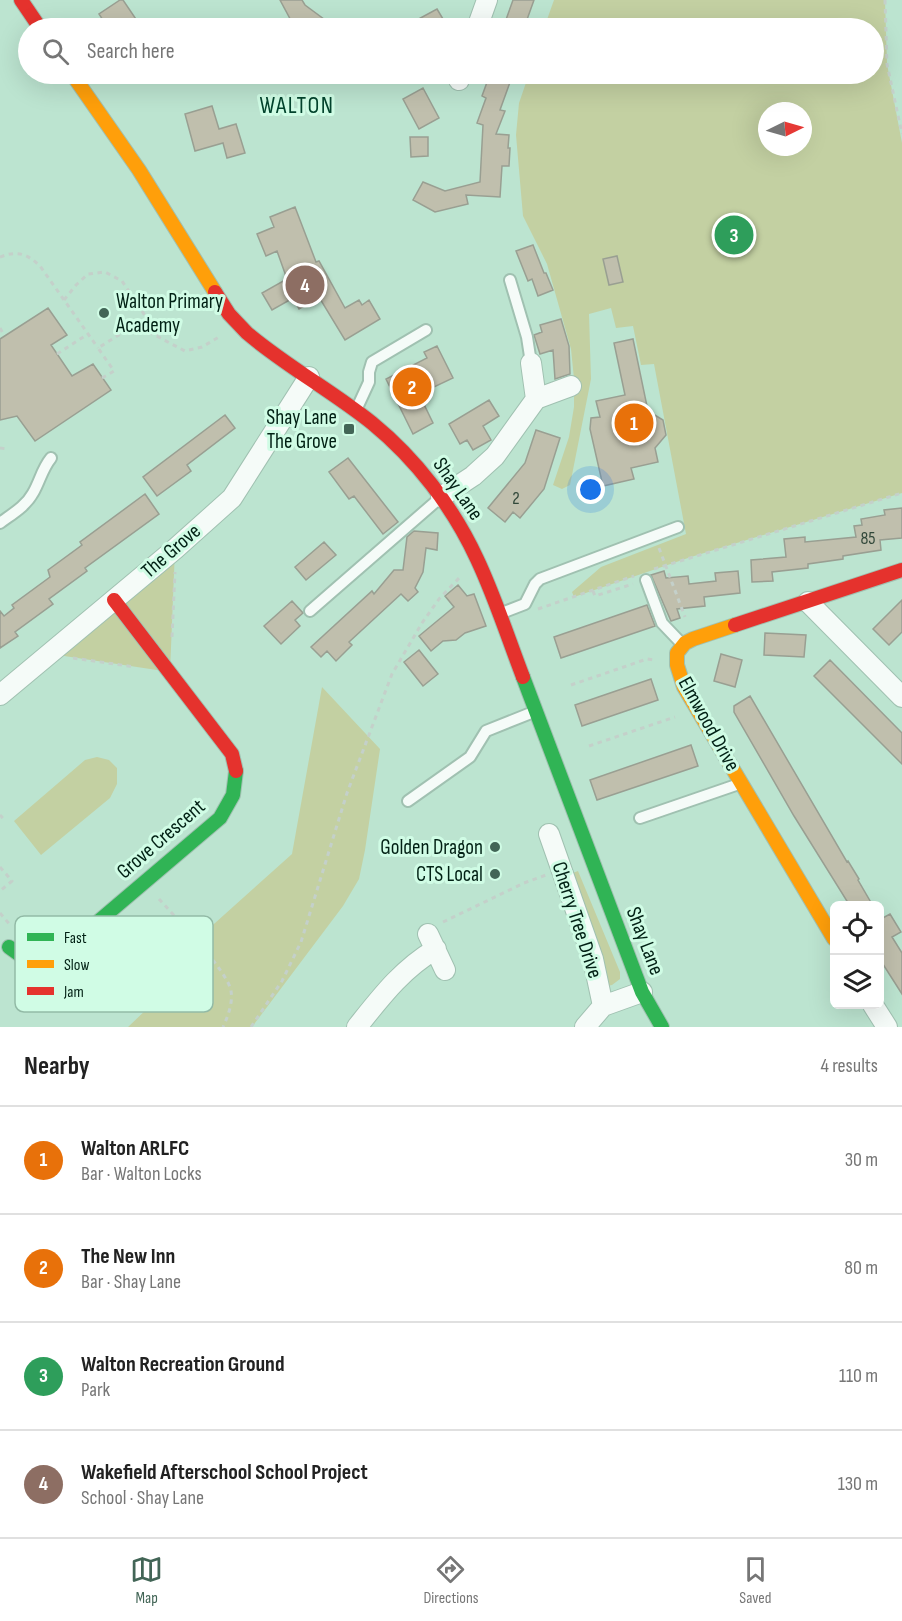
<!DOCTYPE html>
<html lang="en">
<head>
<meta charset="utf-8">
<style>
	:root { --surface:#fff; --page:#f2f2f2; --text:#222; --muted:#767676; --line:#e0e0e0; --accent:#426556 }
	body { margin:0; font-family:"Sofia Sans Condensed",sans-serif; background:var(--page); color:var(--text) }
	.controls { position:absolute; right:18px; bottom:18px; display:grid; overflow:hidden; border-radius:9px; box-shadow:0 6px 24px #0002 }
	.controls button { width:54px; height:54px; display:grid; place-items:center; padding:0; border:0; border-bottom:2px solid var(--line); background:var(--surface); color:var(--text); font:30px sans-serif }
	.compass { position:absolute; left:758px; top:102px; width:54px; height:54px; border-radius:50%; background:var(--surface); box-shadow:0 6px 24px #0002; rotate:85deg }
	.you { position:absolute; left:591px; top:490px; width:21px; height:21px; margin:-15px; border:4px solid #fff; border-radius:50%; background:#1a73e8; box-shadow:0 0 0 9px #1a73e833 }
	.badge { display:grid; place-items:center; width:39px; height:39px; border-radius:50%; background:var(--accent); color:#fff; font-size:20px; font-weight:700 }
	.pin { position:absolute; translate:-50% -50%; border:3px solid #fff; box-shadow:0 2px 6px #0006 }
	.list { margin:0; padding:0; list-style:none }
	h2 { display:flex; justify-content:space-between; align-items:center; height:78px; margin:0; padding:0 24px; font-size:26px }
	h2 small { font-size:20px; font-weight:400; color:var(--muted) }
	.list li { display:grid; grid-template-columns:39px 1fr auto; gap:18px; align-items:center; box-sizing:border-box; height:108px; padding:0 24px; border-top:2px solid var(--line) }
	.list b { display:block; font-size:22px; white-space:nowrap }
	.list p { margin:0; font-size:20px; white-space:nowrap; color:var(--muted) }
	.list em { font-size:20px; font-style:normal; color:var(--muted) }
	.icon { flex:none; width:33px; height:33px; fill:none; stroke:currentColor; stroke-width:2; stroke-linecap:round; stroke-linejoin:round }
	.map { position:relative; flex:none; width:902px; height:1027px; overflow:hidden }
	.search { position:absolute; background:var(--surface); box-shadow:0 6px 24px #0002; left:18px; right:18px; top:18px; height:66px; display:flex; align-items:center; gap:15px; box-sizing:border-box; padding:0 21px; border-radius:33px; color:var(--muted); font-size:22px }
	.sheet { height:510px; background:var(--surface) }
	nav { display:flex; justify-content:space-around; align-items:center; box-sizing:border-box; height:84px; border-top:2px solid var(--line); background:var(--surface); font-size:16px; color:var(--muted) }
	nav a { display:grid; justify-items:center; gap:3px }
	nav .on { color:var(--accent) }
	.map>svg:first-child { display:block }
	.green { fill:#c3d0a2; fill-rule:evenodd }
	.building { fill:#c0bfad; stroke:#999f92; stroke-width:1.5 }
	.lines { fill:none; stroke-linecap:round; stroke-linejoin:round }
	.lane-casing { stroke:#a0c1b1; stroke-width:14 }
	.street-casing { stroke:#a0c1b1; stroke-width:22 }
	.fast-casing { stroke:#a0c1b1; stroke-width:16 }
	.slow-casing { stroke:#a0c1b1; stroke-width:16 }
	.jam-casing { stroke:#a0c1b1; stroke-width:16 }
	.path { stroke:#c4d0ca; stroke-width:3; stroke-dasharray:4.5 4.5; stroke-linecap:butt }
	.lane { stroke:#f5fbf8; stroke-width:10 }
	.street { stroke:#f5fbf8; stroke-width:20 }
	.fast { stroke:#30b455; stroke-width:14 }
	.slow { stroke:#ff9f0a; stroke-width:14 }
	.jam { stroke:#e5322d; stroke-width:14 }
	.poi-dot { fill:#426556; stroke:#d0fce5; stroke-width:2 }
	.labels { text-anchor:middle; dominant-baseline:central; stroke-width:6; stroke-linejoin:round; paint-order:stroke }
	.number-label { font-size:18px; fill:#31483a }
	.poi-label { font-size:21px; fill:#012014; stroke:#d0fce5; text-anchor:end }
	.street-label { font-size:21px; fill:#012014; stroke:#d0fce5 }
	.quarter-label { font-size:24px; letter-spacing:1.5px; fill:#03442d; stroke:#d0fce5 }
	.key { fill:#d0fce5; stroke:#92baa6; stroke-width:1.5 }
	.key-label { font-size:16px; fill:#012014 }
</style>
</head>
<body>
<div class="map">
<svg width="902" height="1027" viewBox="0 0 902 1027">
	<rect width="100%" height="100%" fill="#bce4d0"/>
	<path class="green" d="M554,0H885L887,64L902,143V493L691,557L574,597L572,592L601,567L686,534L654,364L641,365L633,326L616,328L611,308L589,314L591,379L570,485L562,489L553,485L569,437L574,407V379L571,349L547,264L523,216L516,135L519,103L529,74H874V28H544ZM767,111H803V147H767Z
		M175,549L170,672L51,654Z
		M322,687L380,749L365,850L359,879L343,906L252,1027H128L149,1007L137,993L292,854Z
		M97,757L109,760L117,768V784L110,798L41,855L14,821L85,760Z
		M578,871L620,972V979L612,985L607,986L570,874Z"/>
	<path class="building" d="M120,0H123L142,28H108L99,14Z
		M280,0H302L305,5L336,28H295Z
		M513,0H534L524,28H503Z
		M437,9L446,24L439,28H402Z
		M490,74H513L500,110L505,111L496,134L509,135L508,148H510L509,166H502L500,197L466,195L468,204L435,212L413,200L423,182L445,191L480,182L483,125L477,123L486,98L482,96Z
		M423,88L439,118L419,129L403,99Z
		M212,106L219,129L236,124L245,153L227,158L223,143L195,151L185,114Z
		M410,137H428V156L411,157Z
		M295,207L316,262L319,261L345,308L359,300L362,305L369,300L380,319L345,340L319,297L299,309L293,298L272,310L262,293L287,279L277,251L266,256L257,234L274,227L270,217Z
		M533,245L544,273H546L553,290L538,296L532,279L528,281L516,251Z
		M617,256L623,282L609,285L603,259Z
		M48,308L67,335L51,345L72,376L93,364L111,390L35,441L17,416L0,420V339Z
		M561,319L569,346L570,374L555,379L553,350L540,354L534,335L542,332L540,325Z
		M633,339L648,411L663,420L666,435L655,448L658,462L631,468L634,479L603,486L590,429L591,418L600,417L596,401L625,395L614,343Z
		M437,346L453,378L419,394L433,423L413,434L386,379L427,358L424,352Z
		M489,400L499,416L483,426L491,440L473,450L467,440L460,444L449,424Z
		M225,415L235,428L187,465L191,471L157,496L143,477Z
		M536,430L560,438L544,489L520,518L513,512L505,522L488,508L525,463Z
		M348,458L398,522L383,534L354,496L349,499L329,472Z
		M145,494L159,514L85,568L87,571L49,599L53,604L15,632L18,636L0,648V611L4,616L14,608L12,605L50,577L48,570L82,545L80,542Z
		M902,508V538L880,540L881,550L843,556V559L808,564V568L772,572L773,581L752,582L751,560L786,557L784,539L805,537V542L856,537L854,526L862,525L861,519L885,515L884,510Z
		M414,531L438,533L437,550L426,548L423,572L415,588L418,592L408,601L401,594L349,642L352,645L336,661L327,651L321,657L311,647L372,591L374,594L394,570H403L407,537Z
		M324,542L336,555L306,580L295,567Z
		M664,571L666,578L688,576L689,584L716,581L715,573L738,571L740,593L704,597L705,606L677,609L680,618L671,621L651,575Z
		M458,585L467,596L474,594L486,626L465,633L456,640L443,641L431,651L419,636L454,607L445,596Z
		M902,600V632L889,645L873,629Z
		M292,601L303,613L295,620L300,626L281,644L264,626Z
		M647,605L655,626L561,658L554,637Z
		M765,633L806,635L804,657L764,655Z
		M419,650L438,674L423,686L404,662Z
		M721,654L742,660L735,687L714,681Z
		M830,660L902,733V764L814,676Z
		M651,679L658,700L582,726L575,705Z
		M750,696L847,862L848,861L859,879L858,880L873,906H850L794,816L734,712V706Z
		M691,745L698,766L597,800L590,780Z
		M890,914L901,932L892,937L902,953V994L879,958V916L881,919Z"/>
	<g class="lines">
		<g class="lane-casing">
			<path id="lane" d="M510,280L527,337L531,363
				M357,408L369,382V372L372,362L426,330
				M0,523C12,514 26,506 33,493C40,481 42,469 51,458
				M646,580L662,623L682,644
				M310,611L441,497
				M499,614L525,604L535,584L540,579L678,527
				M408,801L470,757L486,731L536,711
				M640,818L739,784"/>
		</g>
		<g class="street-casing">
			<path id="street" d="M477,28L487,0
				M459,80L461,74
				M531,363L536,399L571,386
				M441,497L473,476L495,456L536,399
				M808,602L902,697
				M0,695L175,549L232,498L309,377
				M549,834L593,959L603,1006
				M428,934L445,970
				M873,1005L887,1027
				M357,1027C381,997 402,969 436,949
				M585,1027L603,1006L642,992"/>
		</g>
		<g class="fast-casing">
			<path id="fast" d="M523,677L642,992L662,1027
				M9,947L38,968L47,965L220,818L233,795L236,771"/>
		</g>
		<g class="slow-casing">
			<path id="slow" d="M72,74L139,170L215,292
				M735,625L693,639L685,643L677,653V665L684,687L834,939"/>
		</g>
		<g class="jam-casing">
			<path id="jam" d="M21,0L40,28
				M215,292L229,314L247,333C286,366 332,391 372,423C416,459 453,507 477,559C495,597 508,638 523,677
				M114,600L232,754L236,771
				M735,625L902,570"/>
		</g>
		<path class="path" d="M885,0L887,64L902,134
			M0,257C18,250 27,254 40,266L98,348
			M64,300L76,285L88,274L105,272L122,281L158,335
			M0,328L4,335
			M57,354L88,334
			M102,378L114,371L98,348L130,328L147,331L185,351L202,347L219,337
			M0,448L7,449
			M659,548L685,617
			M654,569L902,493
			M593,591L595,596L633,584
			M538,609L634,576
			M172,637L175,572
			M73,658L135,667
			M571,685L647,659L655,660
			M589,746L675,717
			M0,815L2,817L0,818
			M0,867L12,881L0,891
			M159,899C175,917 228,971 231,991C233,1003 228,1016 223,1027
			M0,913L11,926
			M443,922L524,883L546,875
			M251,1027L282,981L301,942L347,793L392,674L422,623L439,599L461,576"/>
		<use href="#lane" class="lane"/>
		<use href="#street" class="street"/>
		<use href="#fast" class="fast"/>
		<use href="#slow" class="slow"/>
		<use href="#jam" class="jam"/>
	</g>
	<g class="poi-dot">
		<circle cx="104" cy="313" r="6"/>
		<rect x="343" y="423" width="12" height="12" rx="3"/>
		<circle cx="495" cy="847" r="6"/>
		<circle cx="495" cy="874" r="6"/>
	</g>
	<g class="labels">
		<g class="number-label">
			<text x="516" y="498">2</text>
			<text x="868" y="538">85</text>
		</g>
		<g class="poi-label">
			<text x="116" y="301" text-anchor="start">Walton Primary<tspan x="116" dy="24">Academy</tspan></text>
			<text x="337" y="417">Shay Lane<tspan x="337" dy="24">The Grove</tspan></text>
			<text x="483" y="847">Golden Dragon</text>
			<text x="483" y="874">CTS Local</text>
		</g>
		<g class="street-label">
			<text transform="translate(458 489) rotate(55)">Shay Lane</text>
			<text transform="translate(171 551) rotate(-41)">The Grove</text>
			<text transform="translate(709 724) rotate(61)">Elmwood Drive</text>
			<text transform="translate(161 839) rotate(-41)">Grove Crescent</text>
			<text transform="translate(577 920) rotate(72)">Cherry Tree Drive</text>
			<text transform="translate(645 941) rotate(69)">Shay Lane</text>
		</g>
		<g class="quarter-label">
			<text x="297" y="105">WALTON</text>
		</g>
	</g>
	<rect x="15" y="916" width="198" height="96" rx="9" class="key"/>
	<rect x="27" y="933" width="27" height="8" fill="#30b455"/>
	<rect x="27" y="960" width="27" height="8" fill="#ff9f0a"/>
	<rect x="27" y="987" width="27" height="8" fill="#e5322d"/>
	<g class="key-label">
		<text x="64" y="943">Fast</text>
		<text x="64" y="970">Slow</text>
		<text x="64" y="997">Jam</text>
	</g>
</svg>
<div class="controls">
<button><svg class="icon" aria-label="locate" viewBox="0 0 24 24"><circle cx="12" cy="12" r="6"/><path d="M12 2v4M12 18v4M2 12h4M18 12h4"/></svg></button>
<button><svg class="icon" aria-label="layers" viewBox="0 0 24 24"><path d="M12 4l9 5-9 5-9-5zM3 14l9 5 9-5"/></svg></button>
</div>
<svg class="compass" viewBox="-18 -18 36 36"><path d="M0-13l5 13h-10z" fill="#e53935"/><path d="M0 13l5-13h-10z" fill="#767676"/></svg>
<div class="you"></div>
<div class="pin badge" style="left:634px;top:423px;background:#e8710a">1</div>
<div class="pin badge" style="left:412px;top:387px;background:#e8710a">2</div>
<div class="pin badge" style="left:734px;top:235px;background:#2e9e5b">3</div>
<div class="pin badge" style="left:305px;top:285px;background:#8d6e63">4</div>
<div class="search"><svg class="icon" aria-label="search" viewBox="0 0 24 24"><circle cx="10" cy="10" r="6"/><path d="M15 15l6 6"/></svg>Search here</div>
</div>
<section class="sheet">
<h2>Nearby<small>4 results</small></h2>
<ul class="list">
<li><span class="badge" style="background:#e8710a">1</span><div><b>Walton ARLFC</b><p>Bar · Walton Locks</p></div><em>30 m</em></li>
<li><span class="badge" style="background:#e8710a">2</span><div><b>The New Inn</b><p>Bar · Shay Lane</p></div><em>80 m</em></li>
<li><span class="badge" style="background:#2e9e5b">3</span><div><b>Walton Recreation Ground</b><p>Park</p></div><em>110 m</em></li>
<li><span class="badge" style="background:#8d6e63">4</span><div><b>Wakefield Afterschool School Project</b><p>School · Shay Lane</p></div><em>130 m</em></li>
</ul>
</section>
<nav>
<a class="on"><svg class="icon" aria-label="map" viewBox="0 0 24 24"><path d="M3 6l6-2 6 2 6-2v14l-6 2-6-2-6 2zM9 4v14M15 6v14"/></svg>Map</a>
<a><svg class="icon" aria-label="directions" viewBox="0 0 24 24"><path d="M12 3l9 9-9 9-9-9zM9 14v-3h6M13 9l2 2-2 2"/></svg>Directions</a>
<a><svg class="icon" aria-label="saved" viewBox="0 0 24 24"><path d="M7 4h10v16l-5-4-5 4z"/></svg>Saved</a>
</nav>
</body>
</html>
